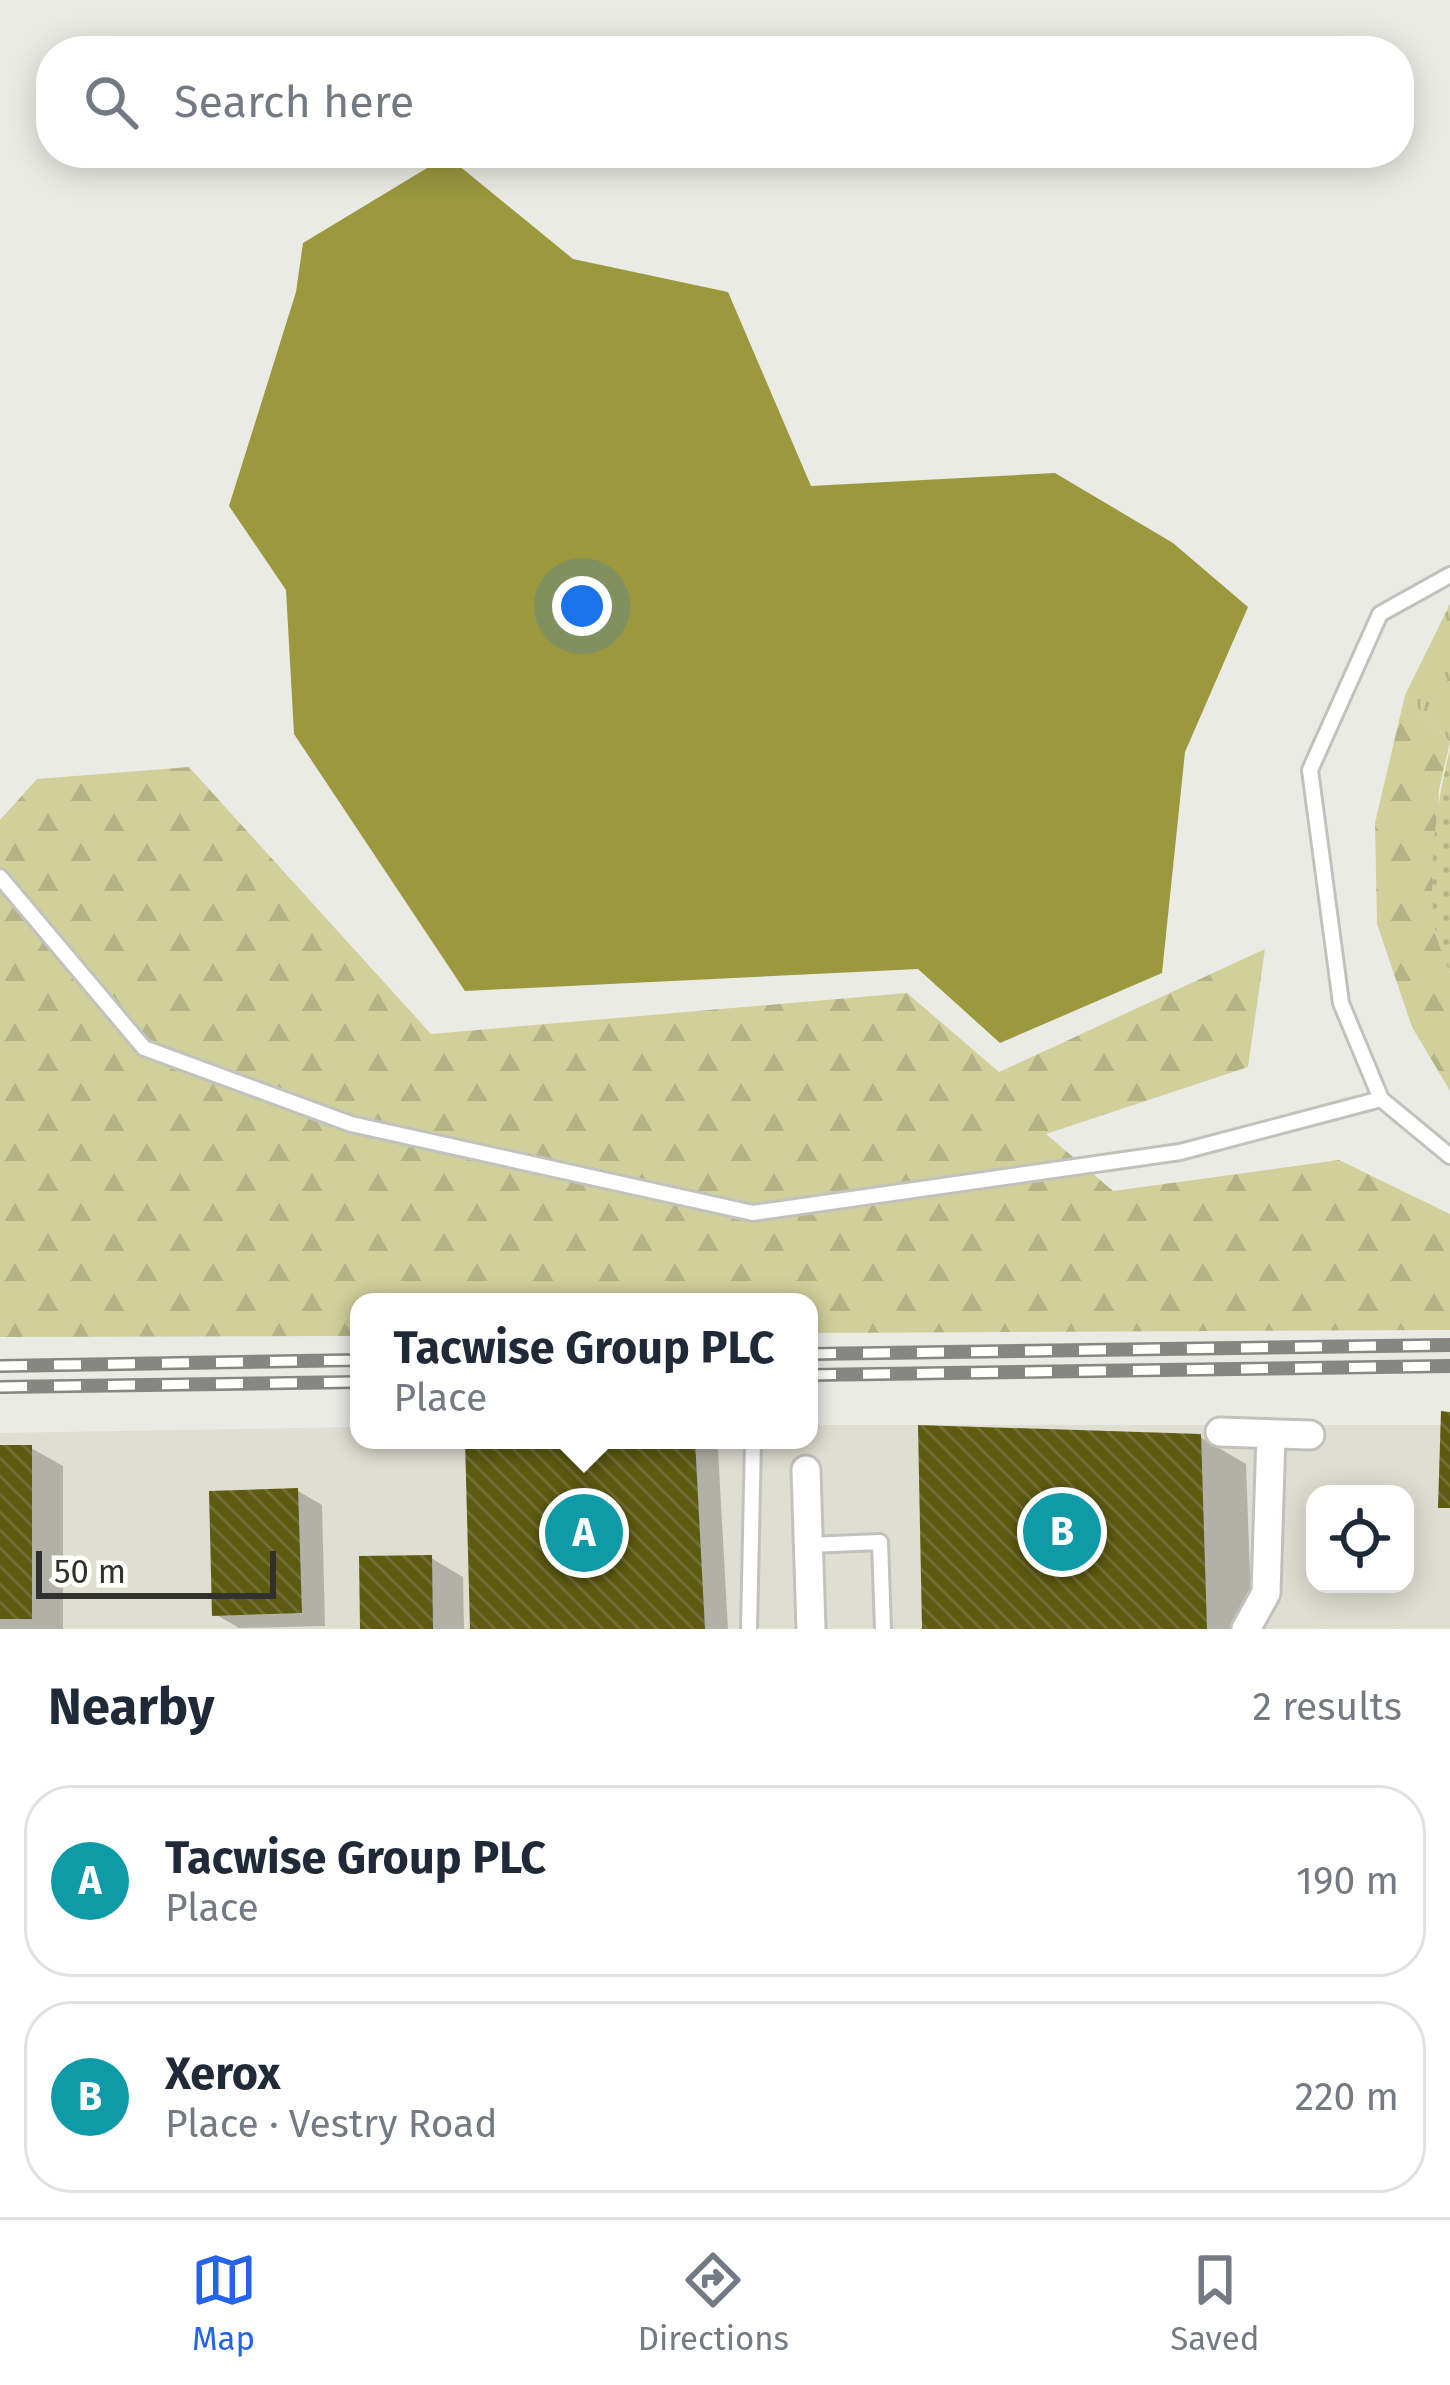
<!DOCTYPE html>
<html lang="en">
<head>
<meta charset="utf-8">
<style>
	:root { --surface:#fff; --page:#f6f6f7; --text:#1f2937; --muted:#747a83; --line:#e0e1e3; --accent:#2563eb }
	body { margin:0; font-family:"Fira Sans",sans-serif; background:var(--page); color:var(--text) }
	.controls { position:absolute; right:36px; bottom:36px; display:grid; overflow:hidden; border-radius:24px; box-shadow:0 6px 30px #0003 }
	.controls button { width:108px; height:108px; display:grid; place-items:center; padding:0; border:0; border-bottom:3px solid var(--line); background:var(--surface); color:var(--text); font:60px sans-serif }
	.scale { position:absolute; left:36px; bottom:30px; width:240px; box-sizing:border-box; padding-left:12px; border:6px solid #30302e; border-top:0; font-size:33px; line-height:42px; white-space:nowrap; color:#30302e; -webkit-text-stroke:9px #fffffe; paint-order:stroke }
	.you { position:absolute; left:582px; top:606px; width:42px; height:42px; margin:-30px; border:9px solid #fff; border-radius:50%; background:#1a73e8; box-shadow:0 0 0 18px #1a73e833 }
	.badge { display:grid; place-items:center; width:78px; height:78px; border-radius:50%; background:var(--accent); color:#fff; font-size:39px; font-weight:700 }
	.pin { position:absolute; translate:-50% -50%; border:6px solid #fff; box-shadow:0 3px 12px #0006 }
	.popup { position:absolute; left:350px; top:1293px; width:468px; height:156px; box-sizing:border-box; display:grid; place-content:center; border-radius:24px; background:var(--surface); filter:drop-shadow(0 3px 9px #0005); font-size:39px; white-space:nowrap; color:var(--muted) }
	.popup b { font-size:45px; color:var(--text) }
	.popup::after { content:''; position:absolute; left:50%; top:100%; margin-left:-24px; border:24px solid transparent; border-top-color:var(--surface) }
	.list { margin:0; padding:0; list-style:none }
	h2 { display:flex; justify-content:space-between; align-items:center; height:156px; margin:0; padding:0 48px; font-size:51px }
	h2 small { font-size:39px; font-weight:400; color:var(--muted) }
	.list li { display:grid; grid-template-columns:78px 1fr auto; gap:36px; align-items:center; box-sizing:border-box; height:192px; margin:0 24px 24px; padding:0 24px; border:3px solid var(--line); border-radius:48px }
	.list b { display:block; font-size:45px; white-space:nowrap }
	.list p { margin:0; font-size:39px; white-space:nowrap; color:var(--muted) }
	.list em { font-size:39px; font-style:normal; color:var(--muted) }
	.icon { flex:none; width:66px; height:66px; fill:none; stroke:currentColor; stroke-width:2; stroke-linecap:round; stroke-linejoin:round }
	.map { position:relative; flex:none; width:1450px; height:1629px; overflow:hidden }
	.search { position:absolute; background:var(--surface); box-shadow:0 6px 30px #0003; left:36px; right:36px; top:36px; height:132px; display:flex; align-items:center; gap:30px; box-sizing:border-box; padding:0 42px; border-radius:48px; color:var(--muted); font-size:45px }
	.sheet { height:588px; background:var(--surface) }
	nav { display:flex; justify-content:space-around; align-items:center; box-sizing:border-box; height:168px; border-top:3px solid var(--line); background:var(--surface); font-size:33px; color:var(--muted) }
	nav a { display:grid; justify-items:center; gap:6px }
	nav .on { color:var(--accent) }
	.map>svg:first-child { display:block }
	.built { fill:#deded1; fill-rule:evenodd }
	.grass { fill:url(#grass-tufts) }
	.forest { fill:url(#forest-firs) }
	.park { fill:url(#park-dots) }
	.water { fill:#9b983e }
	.shadow { fill:#0003 }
	.building { fill:url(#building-back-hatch) }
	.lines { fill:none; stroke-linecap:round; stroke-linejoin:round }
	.lane-casing { stroke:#c2c2bd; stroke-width:20 }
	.street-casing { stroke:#c2c2bd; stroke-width:33 }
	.lane { stroke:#fff; stroke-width:14 }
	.street { stroke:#fff; stroke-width:27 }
	.rail-casing { stroke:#868682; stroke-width:14 }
	.rail { stroke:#fffffe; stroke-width:9; stroke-dasharray:27; stroke-linecap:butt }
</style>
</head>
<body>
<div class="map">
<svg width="1450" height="1629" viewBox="0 0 1450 1629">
	<defs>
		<pattern id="grass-tufts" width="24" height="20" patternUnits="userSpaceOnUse" patternTransform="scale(3)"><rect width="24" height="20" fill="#d1d09b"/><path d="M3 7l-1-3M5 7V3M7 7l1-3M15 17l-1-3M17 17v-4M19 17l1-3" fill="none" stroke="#b4b386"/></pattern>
		<pattern id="forest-firs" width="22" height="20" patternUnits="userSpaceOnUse" patternTransform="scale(3)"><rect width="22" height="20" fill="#d1d09b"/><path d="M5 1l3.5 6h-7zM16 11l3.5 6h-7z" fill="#b4b386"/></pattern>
		<pattern id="park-dots" width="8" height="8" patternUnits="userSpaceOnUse" patternTransform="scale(3)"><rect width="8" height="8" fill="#d1d09b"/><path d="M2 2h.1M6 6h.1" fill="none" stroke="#b4b386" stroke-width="1.8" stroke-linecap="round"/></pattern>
		<pattern id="building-back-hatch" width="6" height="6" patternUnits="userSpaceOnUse" patternTransform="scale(3)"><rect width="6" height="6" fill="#5d5a11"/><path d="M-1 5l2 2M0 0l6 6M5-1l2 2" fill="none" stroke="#716f34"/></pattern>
	</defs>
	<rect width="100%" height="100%" fill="#ebebe5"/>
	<path class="built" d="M809,1425H1450V1629H0V1433L359,1427V1440H809ZM1315,1494H1405V1584H1315Z"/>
	<path class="grass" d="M1450,604V742L1405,695Z"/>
	<path class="forest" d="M1405,695L1450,742L1439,790L1435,931L1450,973V1091L1412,1027L1377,924L1375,823Z
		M189,767L431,1034L907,993L999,1072L1265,949L1248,1067L1046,1134L1113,1191L1339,1160L1450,1214V1330L809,1333V1302H359V1336L0,1337V820L37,779Z"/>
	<path class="park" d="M1450,749V973C1445,959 1437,943 1435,928C1427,871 1436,805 1450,749Z"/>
	<path class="water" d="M447,156L573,259L728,292L811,486L1055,473L1173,543L1248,607L1185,752L1162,973L1000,1043L918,969L465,991L294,734L286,590L229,506L296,292L303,243Z"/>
	<path class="shadow" d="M1200,1437L1246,1464L1252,1629H925Z
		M468,1440H701L718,1450L728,1629H473Z
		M0,1448H31L63,1466V1629H0Z
		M298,1491L322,1505L325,1626L239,1628L215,1614Z
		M431,1558L463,1577L464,1629H363Z"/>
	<path class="building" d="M1441,1411L1450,1412V1508H1438Z
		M918,1425L1201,1434L1207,1629H922Z
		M465,1440H695L705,1629H470Z
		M0,1445H32V1619H0Z
		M298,1488L302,1613L212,1616L209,1491Z
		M432,1555L433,1629H360L359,1556Z"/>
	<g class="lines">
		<g class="lane-casing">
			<path id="lane" d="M1450,575L1380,614L1310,770L1341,1003L1381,1099L1450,1156
				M0,877L144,1048L351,1124L753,1213L1180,1152L1381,1099
				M809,1545L880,1542L883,1629
				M749,1629L753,1440"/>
		</g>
		<g class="street-casing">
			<path id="street" d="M1220,1432L1310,1435
				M806,1470L811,1629
				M1246,1629L1266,1593L1271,1434"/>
		</g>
		<use href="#lane" class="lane"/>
		<use href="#street" class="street"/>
		<g class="rail-casing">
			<path id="rail" d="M809,1354L1450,1345
				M0,1366L359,1360
				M809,1375L1450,1366
				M0,1387L359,1382"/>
		</g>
		<use href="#rail" class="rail"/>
	</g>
</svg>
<div class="controls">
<button><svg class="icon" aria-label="locate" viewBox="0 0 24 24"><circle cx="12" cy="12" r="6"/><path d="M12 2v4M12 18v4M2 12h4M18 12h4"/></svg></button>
</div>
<div class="scale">50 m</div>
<div class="you"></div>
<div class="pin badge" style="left:584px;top:1533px;background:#0f9aa8">A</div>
<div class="popup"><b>Tacwise Group PLC</b>Place</div>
<div class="pin badge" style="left:1062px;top:1532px;background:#0f9aa8">B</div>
<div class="search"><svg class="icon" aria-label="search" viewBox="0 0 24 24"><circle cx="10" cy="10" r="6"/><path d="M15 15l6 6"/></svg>Search here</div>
</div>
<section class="sheet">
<h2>Nearby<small>2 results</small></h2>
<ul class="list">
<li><span class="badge" style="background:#0f9aa8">A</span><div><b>Tacwise Group PLC</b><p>Place</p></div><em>190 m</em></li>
<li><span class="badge" style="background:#0f9aa8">B</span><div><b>Xerox</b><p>Place · Vestry Road</p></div><em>220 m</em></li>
</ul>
</section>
<nav>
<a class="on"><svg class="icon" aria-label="map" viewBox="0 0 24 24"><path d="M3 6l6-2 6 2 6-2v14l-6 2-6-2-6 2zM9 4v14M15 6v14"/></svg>Map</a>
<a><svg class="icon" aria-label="directions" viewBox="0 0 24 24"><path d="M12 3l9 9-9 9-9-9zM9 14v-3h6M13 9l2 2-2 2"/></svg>Directions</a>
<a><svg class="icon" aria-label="saved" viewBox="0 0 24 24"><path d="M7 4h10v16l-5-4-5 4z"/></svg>Saved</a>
</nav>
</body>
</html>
